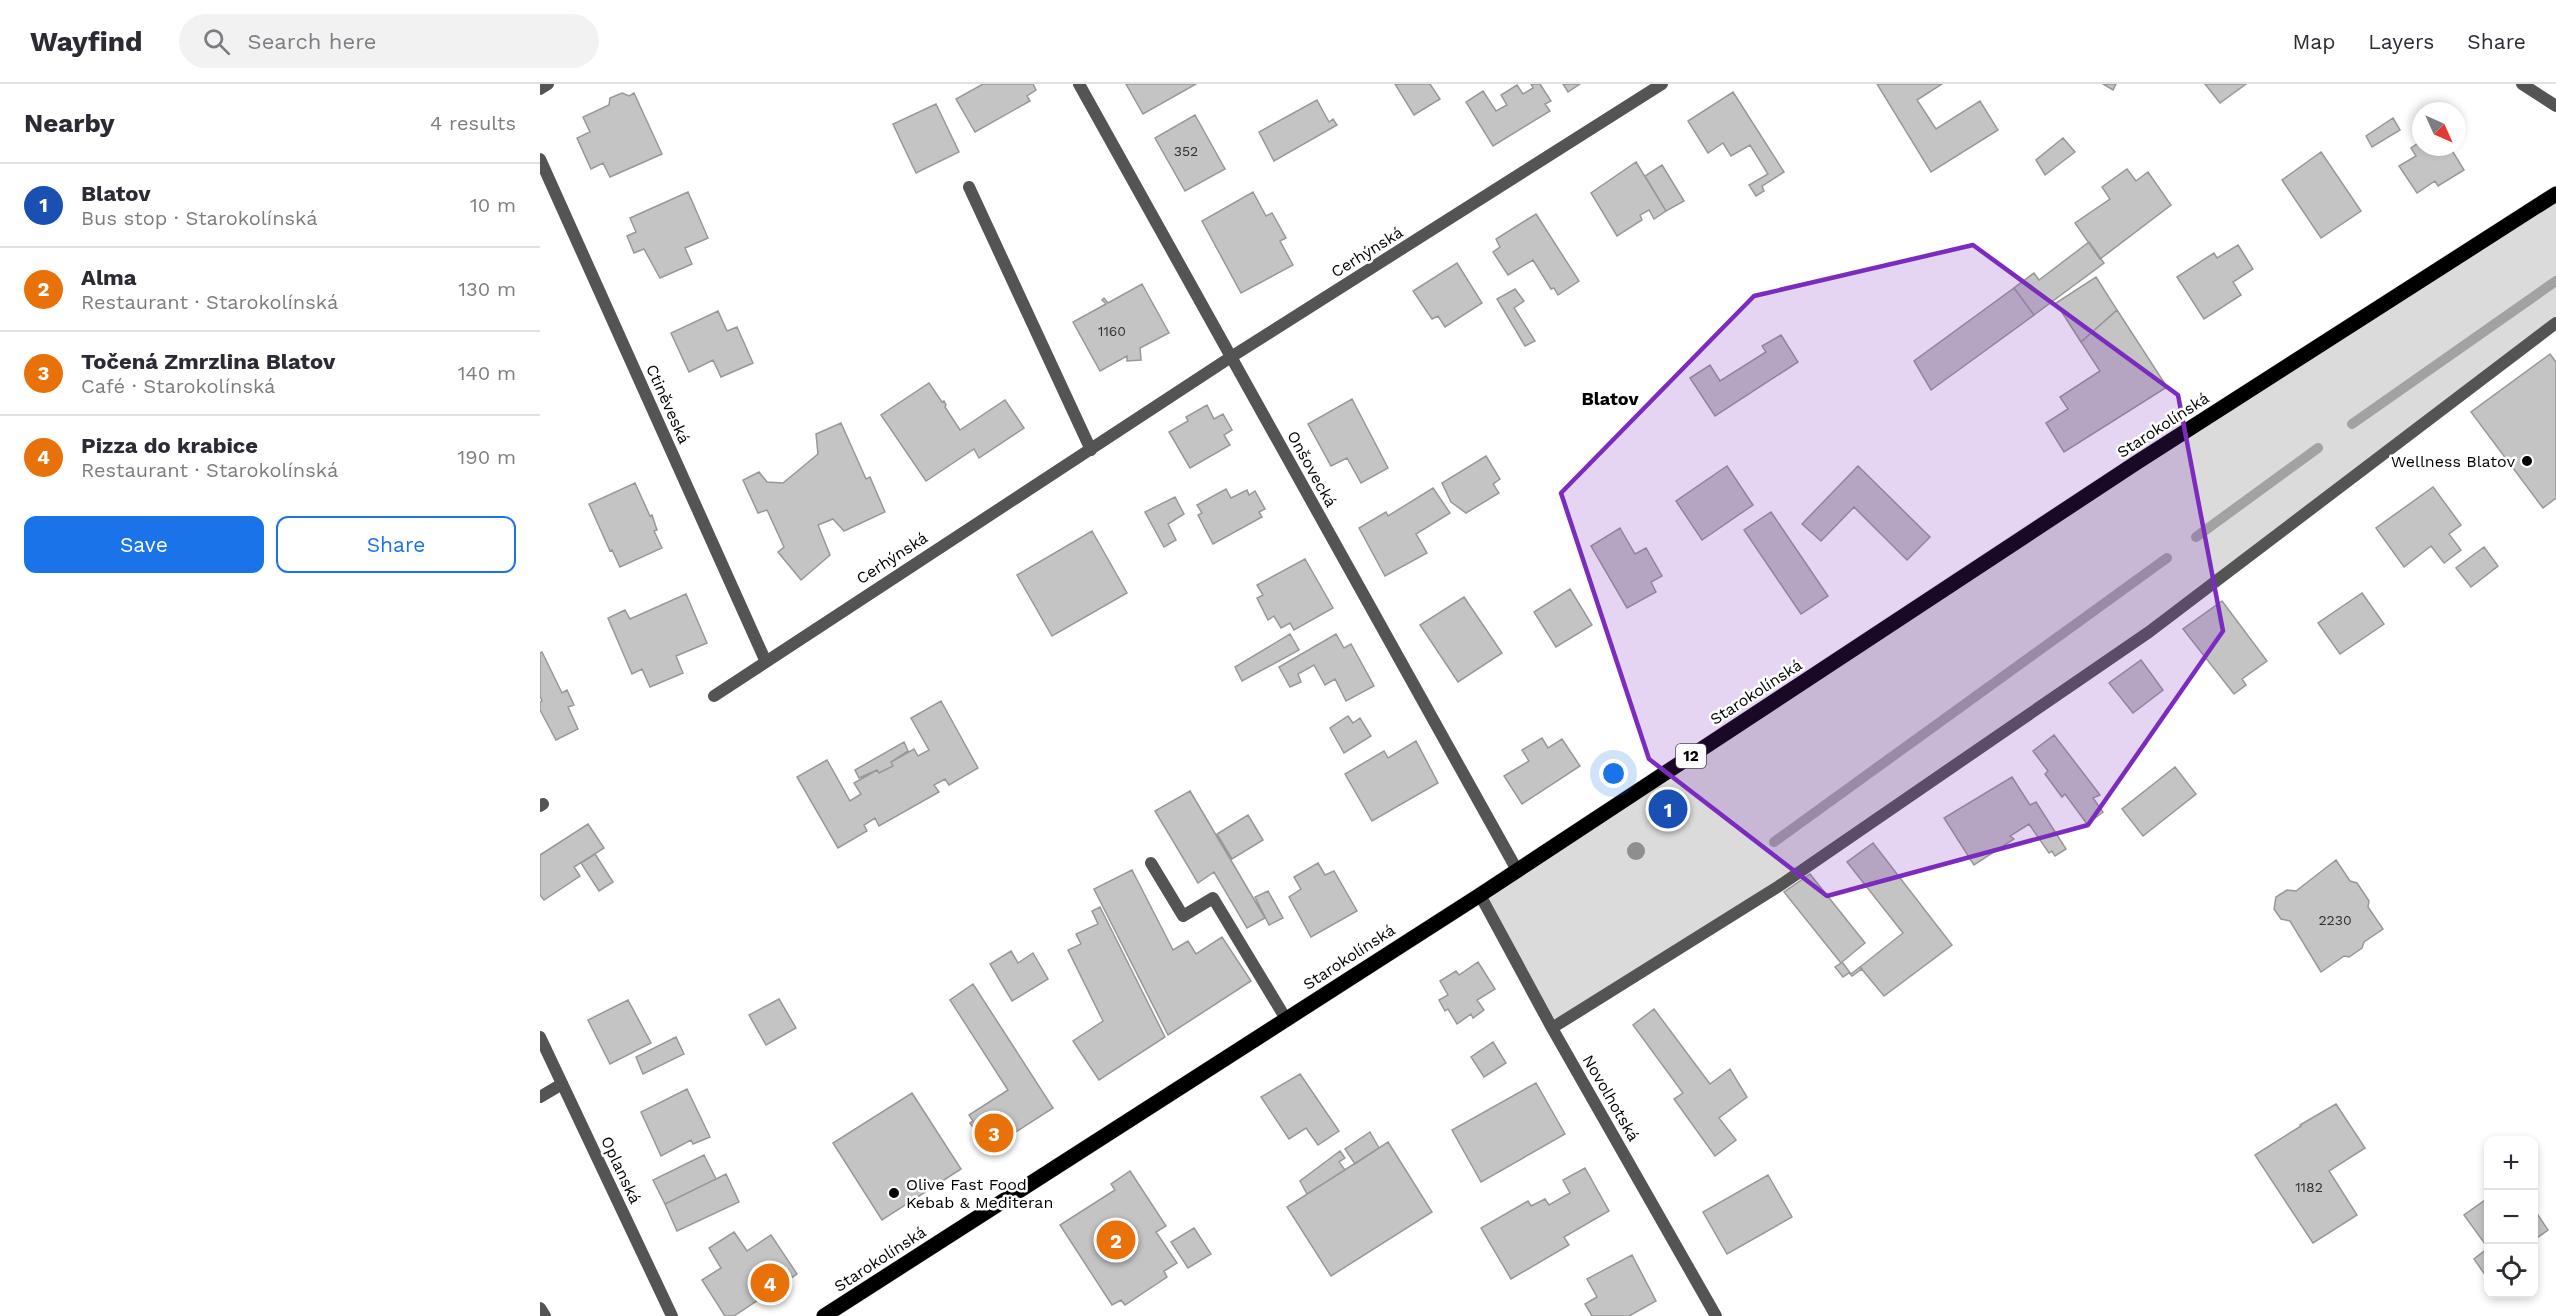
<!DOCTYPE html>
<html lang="en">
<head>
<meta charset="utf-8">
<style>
	:root { --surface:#fff; --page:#f2f2f3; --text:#2b2b33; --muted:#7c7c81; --line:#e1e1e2; --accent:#1a73e8 }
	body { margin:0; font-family:"Work Sans",sans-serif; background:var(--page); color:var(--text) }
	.controls { position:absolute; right:18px; bottom:18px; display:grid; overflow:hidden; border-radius:12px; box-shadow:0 3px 9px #0003 }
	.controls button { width:54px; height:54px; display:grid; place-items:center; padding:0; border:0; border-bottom:2px solid var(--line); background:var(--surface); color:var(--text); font:30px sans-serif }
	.compass { position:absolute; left:1872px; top:18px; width:54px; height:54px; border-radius:50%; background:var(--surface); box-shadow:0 3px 9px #0003; rotate:135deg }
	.you { position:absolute; left:1074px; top:690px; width:21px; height:21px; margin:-15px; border:4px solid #fff; border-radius:50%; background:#1a73e8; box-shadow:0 0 0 9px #1a73e833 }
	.badge { display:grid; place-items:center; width:39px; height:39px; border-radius:50%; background:var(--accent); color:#fff; font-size:20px; font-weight:700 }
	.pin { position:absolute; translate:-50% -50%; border:3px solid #fff; box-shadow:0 2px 6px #0006 }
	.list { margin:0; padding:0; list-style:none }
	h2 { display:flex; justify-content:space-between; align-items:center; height:78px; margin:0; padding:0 24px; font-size:26px }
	h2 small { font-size:20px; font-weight:400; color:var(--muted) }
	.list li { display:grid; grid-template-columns:39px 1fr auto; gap:18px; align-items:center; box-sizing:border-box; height:84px; padding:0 24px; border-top:2px solid var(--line) }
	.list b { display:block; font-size:22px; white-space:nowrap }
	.list p { margin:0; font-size:20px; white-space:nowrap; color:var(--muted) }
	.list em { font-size:20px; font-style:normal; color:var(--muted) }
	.actions { display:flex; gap:12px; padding:18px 24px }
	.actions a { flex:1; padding:14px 0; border:2px solid var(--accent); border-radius:12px; text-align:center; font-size:21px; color:var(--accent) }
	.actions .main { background:var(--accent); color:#fff }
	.icon { flex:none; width:33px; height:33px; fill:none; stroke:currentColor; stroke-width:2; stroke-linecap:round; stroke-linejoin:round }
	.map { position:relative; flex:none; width:2016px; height:1232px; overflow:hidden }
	header { display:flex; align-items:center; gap:36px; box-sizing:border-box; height:84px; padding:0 30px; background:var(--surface); border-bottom:2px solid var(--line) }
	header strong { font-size:28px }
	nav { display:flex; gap:33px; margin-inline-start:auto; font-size:21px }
	.search { width:420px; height:54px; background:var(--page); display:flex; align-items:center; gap:15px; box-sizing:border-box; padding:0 21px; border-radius:33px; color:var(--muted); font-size:22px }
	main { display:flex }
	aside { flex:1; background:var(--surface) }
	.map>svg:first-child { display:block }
	.green { fill:#dbdbdb }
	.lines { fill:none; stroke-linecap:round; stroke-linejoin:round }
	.stream { stroke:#a2a2a2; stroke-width:10 }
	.building { fill:#c4c4c4; stroke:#989898; stroke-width:1.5 }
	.primary-casing { stroke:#dbdbdb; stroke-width:16 }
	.service { stroke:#545454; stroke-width:12 }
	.minor { stroke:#545454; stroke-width:12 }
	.primary { stroke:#000; stroke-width:15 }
	.tree { fill:#8e8e8e }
	.marked { fill:#7b2cbf; fill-opacity:0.2; stroke:#7b2cbf; stroke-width:4.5; stroke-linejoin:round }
	.poi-dot { fill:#000; stroke:#fff; stroke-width:2 }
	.labels { text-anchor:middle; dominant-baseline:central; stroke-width:5; stroke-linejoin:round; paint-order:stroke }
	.number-label { font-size:14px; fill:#313131 }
	.shield { fill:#fff; stroke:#4c4c4c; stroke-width:1.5 }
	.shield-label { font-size:15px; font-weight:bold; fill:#000 }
	.street-label { font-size:16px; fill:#000; stroke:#fff }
	.poi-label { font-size:16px; fill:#000; stroke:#fff; text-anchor:end }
	.neighbourhood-label { font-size:18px; font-weight:bold; fill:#000; stroke:#fff }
</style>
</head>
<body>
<header>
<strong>Wayfind</strong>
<div class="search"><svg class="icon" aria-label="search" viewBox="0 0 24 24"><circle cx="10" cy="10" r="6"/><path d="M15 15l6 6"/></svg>Search here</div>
<nav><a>Map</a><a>Layers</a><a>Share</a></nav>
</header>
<main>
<aside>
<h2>Nearby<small>4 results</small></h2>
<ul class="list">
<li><span class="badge" style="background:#1a4fb4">1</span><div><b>Blatov</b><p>Bus stop · Starokolínská</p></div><em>10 m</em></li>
<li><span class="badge" style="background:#e8710a">2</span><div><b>Alma</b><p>Restaurant · Starokolínská</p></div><em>130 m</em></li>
<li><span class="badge" style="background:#e8710a">3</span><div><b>Točená Zmrzlina Blatov</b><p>Café · Starokolínská</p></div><em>140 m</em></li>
<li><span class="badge" style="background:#e8710a">4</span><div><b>Pizza do krabice</b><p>Restaurant · Starokolínská</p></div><em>190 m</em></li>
</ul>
<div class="actions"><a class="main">Save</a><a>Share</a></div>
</aside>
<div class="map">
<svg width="2016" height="1232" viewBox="0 0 2016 1232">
	<rect width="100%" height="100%" fill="#fff"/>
	<path class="green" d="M2016,111V240L1527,605L1012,944L940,811Z"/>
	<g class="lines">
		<path class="stream" d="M1812,340L2016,197
			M1656,453L1778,364
			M1234,758L1627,474"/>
	</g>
	<path class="building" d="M443,0H493L496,6L487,12L490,17L435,48L416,15Z
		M586,0H656L603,30Z
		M855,0H890L900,15L874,31Z
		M991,0H1000L1011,17L1005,20L1010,27L953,62L926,18L943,7L956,27L967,21L961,11L977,1L983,10L993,4Z
		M1023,0H1040L1028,8Z
		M1337,0H1402L1377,16L1396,45L1440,17L1458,46L1391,88Z
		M1563,0H1576L1573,6Z
		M1665,0H1706L1680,19Z
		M1193,8L1244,88L1222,102L1224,107L1216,112L1209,101L1228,90L1210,61L1191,72L1183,59L1168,69L1148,37Z
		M82,9L89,12L94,9L122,70L70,93L63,79L51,85L37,54L50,48L43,33L69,21L70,14Z
		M777,16L789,38L793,35L797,41L734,77L719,48Z
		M396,20L419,68L376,89L353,40Z
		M655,31L685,85L645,107L615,54Z
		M1853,34L1860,46L1832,63L1826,52Z
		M1523,54L1535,68L1505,91L1496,76Z
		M1881,57V63H1910L1924,86L1898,102L1895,97L1877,109L1859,82L1876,72L1871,64Z
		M1781,68L1821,127L1781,154L1742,96Z
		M1096,78L1126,127L1114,135L1109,126L1100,131L1102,136L1077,152L1051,109Z
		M1122,81L1144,117L1126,127L1105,92Z
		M1587,85L1596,97L1608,88L1631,121L1560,175L1535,139L1570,115L1562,103Z
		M148,108L168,154L145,164L152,180L120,194L104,165L94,169L87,152L96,148L90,134Z
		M713,108L726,132L732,129L746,154L740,157L753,181L701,209L662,137Z
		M996,130L1039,197L1018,211L1014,204L1011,205L993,176L968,191L953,168L960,163L956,155Z
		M1549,158L1564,179L1494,231L1474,204L1494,189L1499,196Z
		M1698,161L1713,185L1693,198L1701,211L1664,235L1637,193L1674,169L1677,174Z
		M917,179L942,219L905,243L898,232L892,235L873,207Z
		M1556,193L1577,226L1541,258L1516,219Z
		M602,200L629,249L600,264L601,276L587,277V272L560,287L533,238L566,220L562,216L564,214L568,219Z
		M1474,204L1494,231L1391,306L1374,277Z
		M975,205L984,217L974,224L995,257L985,262L957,215Z
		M1577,226L1627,303L1524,368L1506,339L1528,325L1520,313L1560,287L1541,258Z
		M178,227L187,247L197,243L213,279L181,293L173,276L149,288L131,249Z
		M1241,251L1258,278L1175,332L1150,294L1170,281L1180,297L1226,268L1222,262Z
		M2010,270L2016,278V414L2003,424L1931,328Z
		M389,299L402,318L404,317L406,321L405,323L420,346L465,316L484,344L439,374L434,365L386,397L341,331Z
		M812,315L848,384L821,399L807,374L791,382L768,340Z
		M667,321L674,335L683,330L692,346L684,351L690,361L650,384L629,348L648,337L646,333Z
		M301,339L326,395L330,393L345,428L304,447L293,435L278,441L290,471L261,496L238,468L244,463L227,426L218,429L203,396L219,388L227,398L243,399L278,370L276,350Z
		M946,372L960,395L953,400L959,409L926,429L911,418L902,399Z
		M1187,382L1213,421L1162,456L1136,417Z
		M1318,382L1390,453L1367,476L1314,423L1281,457L1262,440Z
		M95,399L110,432L112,431L117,446L114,447L122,464L80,483L72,466L70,467L49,420Z
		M1893,403L1921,441L1909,450L1921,466L1904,479L1891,462L1864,483L1836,444Z
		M893,404L910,429L876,450L887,469L845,492L819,444L846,428L848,432Z
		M686,405L691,414L707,406L709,411L715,407L725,425L719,428L722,433L673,460L658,431L662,429L657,421Z
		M635,413L644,430L628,440L636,456L624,463L605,428Z
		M1231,428L1288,512L1261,530L1204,446Z
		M1080,444L1095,470L1106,464L1122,492L1111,498L1116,508L1087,524L1051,462Z
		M552,447L587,509L512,552L477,491Z
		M1944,463L1958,482L1931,503L1916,484Z
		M765,475L793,524L754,546L750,539L741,544L734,532L728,536L717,514L723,511L717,501Z
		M1030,505L1052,541L1016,563L994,528Z
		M1822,509L1844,540L1800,570L1778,539Z
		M146,510L167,559L136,572L143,589L110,603L102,585L92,590L68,534L85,526L90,535Z
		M924,513L962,569L918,598L880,541Z
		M1682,517L1727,577L1702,595L1706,601L1694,610L1643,545Z
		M750,550L759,566L702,597L695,583Z
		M796,550L804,564L811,560L834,602L806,617L795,595L785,601L774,581L758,590L761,598L750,603L739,583Z
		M2,568L22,609L27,606L34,621L28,623L38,645L16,656L0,626V618L2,617L0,612V569Z
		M1601,576L1623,606L1593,629L1569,599Z
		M401,617L438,684L409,701L405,695L394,701L399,708L339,742L335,734L324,741L327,747L298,764L257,693L287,676L310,717L321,710L314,699L337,686L339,689L353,682L351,678L374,665L378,672L389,666L371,634Z
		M808,632L813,639L820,634L831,652L804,669L790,644Z
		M1514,651L1560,711L1553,714L1563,728L1547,740L1525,710L1522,713L1505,690L1508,687L1493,667Z
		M1002,654L1008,664L1022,655L1040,682L982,720L964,692L989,677L982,666Z
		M876,657L898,699L832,737L805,690L844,667L848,674Z
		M364,658L368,667L351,678L353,682L339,689L337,686L319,694L315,686Z
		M1635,683L1656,710L1603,752L1582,725Z
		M1472,693L1490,721L1496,718L1526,765L1515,772L1512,767L1509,769L1489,740L1470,752L1474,755L1434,781L1404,734Z
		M650,707L725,834L707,844L674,788L658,799L615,727Z
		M708,731L723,756L692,775L677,750Z
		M48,740L64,764L34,783L40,792L4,816L0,811V771Z
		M1333,759L1412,861L1344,912L1320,883L1363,849L1307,778Z
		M55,770L73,798L59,807L41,779Z
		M1796,776L1810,797L1817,799L1829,817L1828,823L1843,845L1824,858L1822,864L1809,873L1804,872L1781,888L1750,837L1741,835L1734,825L1736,813L1747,806L1756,807Z
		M778,779L785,791L794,787L817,827L771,853L749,813L761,805L754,793Z
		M592,786L633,866L648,857L656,870L682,853L711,897L628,951L554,805Z
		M1270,790L1325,859L1302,878L1311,890L1320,883L1322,885L1312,892L1309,889L1303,893L1295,883L1301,879L1244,808Z
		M728,807L743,834L729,841L715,813Z
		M560,823L625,953L559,996L533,957L563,937L528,866L541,860L536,850L558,840L552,827Z
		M471,867L478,879L493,869L508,895L472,917L450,880Z
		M938,878L955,905L937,916L944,926L933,934L931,930L917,940L908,925L905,927L899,916L908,911L900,897L916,887L919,891Z
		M433,900L513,1024L448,1066L430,1039L433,1037L429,1031L468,1006L410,916Z
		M239,915L256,944L226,961L209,931Z
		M88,916L111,959L70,980L48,936Z
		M1114,925L1170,1000L1190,985L1207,1013L1179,1034L1196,1056L1175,1072L1134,1015L1143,1009L1093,941Z
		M136,953L144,970L103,990L96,973Z
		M953,958L966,979L944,993L931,973Z
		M760,990L799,1047L778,1061L766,1044L749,1055L721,1013Z
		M996,999L1025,1050L941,1098L912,1046Z
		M147,1005L170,1053L153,1060L151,1056L121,1072L101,1028Z
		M372,1009L421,1085L342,1136L293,1059Z
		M1796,1020L1825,1064L1789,1087L1817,1131L1773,1159L1715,1071L1761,1042L1760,1041Z
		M830,1048L839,1064L815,1080L805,1065Z
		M848,1058L892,1128L791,1192L747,1123Z
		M800,1067L805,1074L799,1078L805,1086L767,1110L760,1097Z
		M164,1071L176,1095L125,1120L113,1096Z
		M1045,1084L1069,1127L1024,1153L1029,1161L971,1195L941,1144L988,1117L991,1122L1005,1115L1009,1121L1030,1109L1023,1096Z
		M590,1087L626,1142L616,1148L637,1179L624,1187L627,1193L585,1221L581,1216L572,1221L520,1141L575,1106L571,1100Z
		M186,1090L199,1118L137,1147L125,1120Z
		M1228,1091L1252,1133L1187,1170L1163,1128Z
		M1948,1114V1195L1934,1175L1948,1164L1924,1131Z
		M1994,1125L2008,1146L1994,1156Z
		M654,1144L671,1170L648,1184L631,1158Z
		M194,1148L207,1167L231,1151L257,1190L194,1232H185L162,1196L181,1184L169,1164Z
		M1092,1171L1116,1217L1089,1232H1052L1045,1220L1057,1213L1047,1195Z"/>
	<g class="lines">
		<g class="primary-casing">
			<path id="primary" d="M284,1232L940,811L1596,379L2016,110"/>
		</g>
		<path class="service" d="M0,722L3,720
			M611,779L643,832L673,814L746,935
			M0,1013L22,1000
			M0,1224L5,1232"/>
		<path class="minor" d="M539,0L977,786
			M1982,0L2016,22
			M0,5L8,0
			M0,75L226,578
			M429,103L551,366
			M174,612L691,273L1122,0
			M940,811L1012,944L1176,1232
			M1012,944L1239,802L1609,548L2016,239
			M0,953L132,1232"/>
		<use href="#primary" class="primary"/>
	</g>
	<circle class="tree" cx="1096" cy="767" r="9"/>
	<path class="marked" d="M1433,161L1638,311L1683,547L1548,741L1287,812L1109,675L1021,409L1214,212Z"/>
	<g class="poi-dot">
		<circle cx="1987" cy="377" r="6"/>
		<circle cx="354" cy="1109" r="6"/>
	</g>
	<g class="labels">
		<g class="number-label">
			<text x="646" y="67">352</text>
			<text x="572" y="247">1160</text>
			<text x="1795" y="836">2230</text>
			<text x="1769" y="1103">1182</text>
		</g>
		<rect class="shield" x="1136" y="660" width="30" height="24" rx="4.5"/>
		<g class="shield-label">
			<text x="1151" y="672">12</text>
		</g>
		<g class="street-label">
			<text transform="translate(827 168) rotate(-32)">Cerhýnská</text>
			<text transform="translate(128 320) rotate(66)">Ctiněveská</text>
			<text transform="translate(1623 341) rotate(-33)">Starokolínská</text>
			<text transform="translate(772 385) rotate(61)">Onšovecká</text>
			<text transform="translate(352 474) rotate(-33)">Cerhýnská</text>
			<text transform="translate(1216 608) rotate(-33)">Starokolínská</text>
			<text transform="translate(809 873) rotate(-33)">Starokolínská</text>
			<text transform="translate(1071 1014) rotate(60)">Novolhotská</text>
			<text transform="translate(81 1086) rotate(65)">Oplanská</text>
			<text transform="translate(340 1175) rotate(-33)">Starokolínská</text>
		</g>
		<g class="poi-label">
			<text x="1975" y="377">Wellness Blatov</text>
			<text x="366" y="1100" text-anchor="start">Olive Fast Food<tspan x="366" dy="18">Kebab &amp; Mediteran</tspan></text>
		</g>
		<g class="neighbourhood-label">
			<text x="1070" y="314">Blatov</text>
		</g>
	</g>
</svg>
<div class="controls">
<button>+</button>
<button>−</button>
<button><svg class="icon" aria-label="locate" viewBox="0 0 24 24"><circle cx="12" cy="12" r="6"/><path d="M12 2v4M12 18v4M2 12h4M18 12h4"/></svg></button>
</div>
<svg class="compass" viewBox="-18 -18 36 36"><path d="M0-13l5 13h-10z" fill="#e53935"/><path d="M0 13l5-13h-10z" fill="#7c7c81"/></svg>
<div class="you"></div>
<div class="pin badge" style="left:1128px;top:725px;background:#1a4fb4">1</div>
<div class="pin badge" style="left:576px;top:1156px;background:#e8710a">2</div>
<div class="pin badge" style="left:454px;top:1049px;background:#e8710a">3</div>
<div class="pin badge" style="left:230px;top:1199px;background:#e8710a">4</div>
</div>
</main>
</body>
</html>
